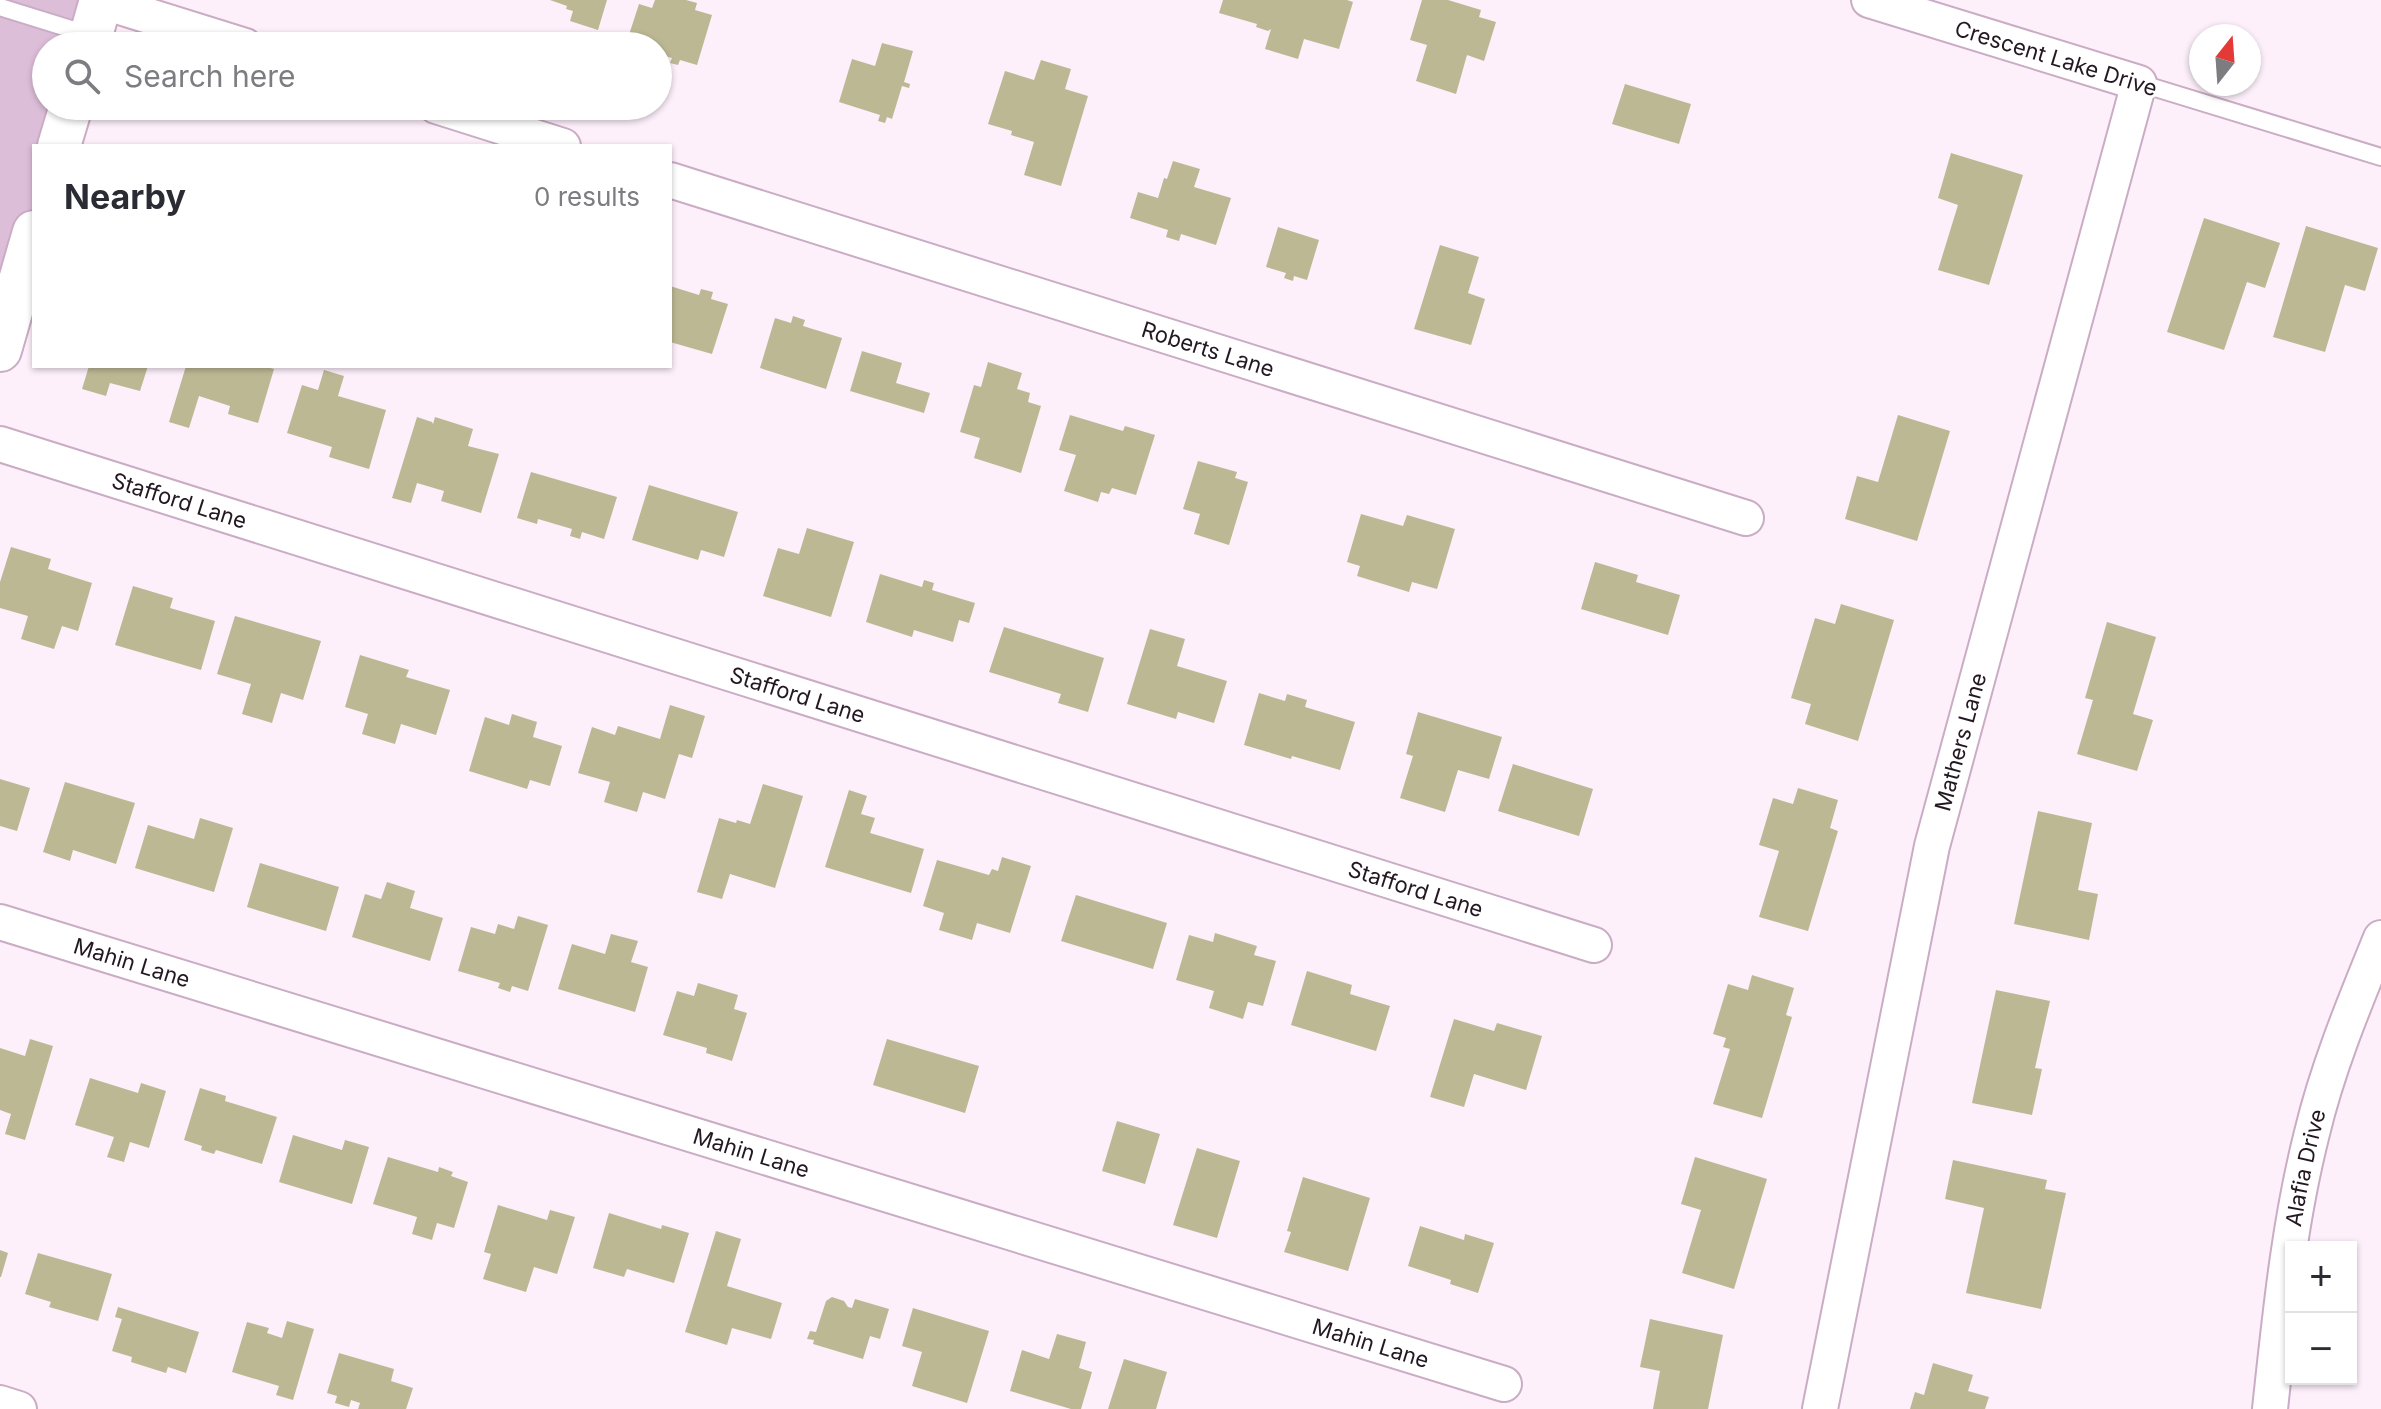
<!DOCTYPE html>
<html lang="en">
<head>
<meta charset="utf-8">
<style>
	:root { --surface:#fff; --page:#f7f7f7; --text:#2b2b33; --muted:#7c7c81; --line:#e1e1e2 }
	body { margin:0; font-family:Inter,sans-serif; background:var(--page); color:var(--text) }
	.controls { position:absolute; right:24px; bottom:24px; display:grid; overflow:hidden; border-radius:0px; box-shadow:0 2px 6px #0004 }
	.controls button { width:72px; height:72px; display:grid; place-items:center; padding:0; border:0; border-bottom:2px solid var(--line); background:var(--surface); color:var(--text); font:40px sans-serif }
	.compass { position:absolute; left:2189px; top:24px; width:72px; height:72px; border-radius:50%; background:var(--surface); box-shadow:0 2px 6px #0004; rotate:17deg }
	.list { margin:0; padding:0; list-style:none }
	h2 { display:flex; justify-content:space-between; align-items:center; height:104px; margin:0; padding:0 32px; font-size:34px }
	h2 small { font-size:26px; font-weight:400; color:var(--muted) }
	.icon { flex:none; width:44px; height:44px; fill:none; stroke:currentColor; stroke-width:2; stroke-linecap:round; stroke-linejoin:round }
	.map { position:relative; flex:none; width:2381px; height:1409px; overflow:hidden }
	.search { position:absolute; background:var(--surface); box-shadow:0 2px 6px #0004; left:32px; top:32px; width:640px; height:88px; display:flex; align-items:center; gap:20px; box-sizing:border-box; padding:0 28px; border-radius:44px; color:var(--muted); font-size:30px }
	.panel { position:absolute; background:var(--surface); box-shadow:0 2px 6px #0004; left:32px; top:144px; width:640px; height:224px; border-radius:0px }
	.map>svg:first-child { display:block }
	.green { fill:#ddbed9 }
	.building { fill:#bdb894 }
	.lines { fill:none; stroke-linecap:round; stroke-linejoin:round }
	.service-casing { stroke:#caacc5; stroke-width:20 }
	.minor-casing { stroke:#caacc5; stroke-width:38 }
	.tertiary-casing { stroke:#caacc5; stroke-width:46 }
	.service { stroke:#fff; stroke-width:16 }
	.minor { stroke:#fff; stroke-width:34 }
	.tertiary { stroke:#fff; stroke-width:42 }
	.labels { text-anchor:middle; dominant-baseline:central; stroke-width:6; stroke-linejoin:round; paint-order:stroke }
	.street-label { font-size:22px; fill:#231821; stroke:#fff }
</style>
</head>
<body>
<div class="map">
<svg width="2381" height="1409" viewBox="0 0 2381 1409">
	<rect width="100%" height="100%" fill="#fdf0fb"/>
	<path class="green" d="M0,0H100L86,46H46V106H67L55,146H34V215L0,326Z"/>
	<path class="building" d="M550,0H607L598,30L570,21L573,11L566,9L567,6Z
		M655,0H686L697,3L695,10L712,15L697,65L680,60L678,65L670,63L672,58L658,54V46L626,44L639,4L652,8Z
		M1223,0H1347L1353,2L1339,49L1304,39L1298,59L1265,49L1271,29L1268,31L1256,27L1257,24L1219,13Z
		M1422,0H1448L1481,10L1479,17L1496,22L1484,61L1467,55L1456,94L1416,81L1427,45L1410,40Z
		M882,43L913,51L904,82L910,84L909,88L902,86L892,119L887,117L885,123L878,121L880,115L839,102L852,59L875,66Z
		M1041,60L1071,69L1065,89L1088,96L1061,186L1024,175L1034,142L1011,135L1012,131L988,124L1005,71L1034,80Z
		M1625,84L1691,104L1679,144L1612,124Z
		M1951,153L2023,175L1989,285L1938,270L1958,205L1938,198Z
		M1173,161L1200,169L1194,187L1231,198L1216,245L1181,234L1179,241L1166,237L1168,230L1130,218L1138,192L1158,198L1164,178L1167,179Z
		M2204,218L2280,243L2265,288L2247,282L2224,350L2167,332Z
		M2306,226L2378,248L2365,291L2345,285L2325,352L2273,337Z
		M1278,227L1319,240L1307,280L1294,276L1293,281L1284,278L1286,273L1266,267Z
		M1440,245L1479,257L1468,293L1485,299L1471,345L1414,329Z
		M670,286L699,295L701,289L713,292L711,299L728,304L712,354L670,342Z
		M793,316L805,320L803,326L842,338L826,389L760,368L775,318L791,323Z
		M862,351L902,363L896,383L930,393L924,413L850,391Z
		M988,362L1022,373L1017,389L1030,393L1028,402L1041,406L1021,473L974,458L980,438L960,432L974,385L981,387Z
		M89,366H148L140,391L110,383L106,396L82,389Z
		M186,366H263L274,369L258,423L228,414L230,406L199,396L189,428L169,422Z
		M324,370L344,376L338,396L386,410L369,469L329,457L332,447L287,433L302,385L318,390Z
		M1070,415L1123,431L1125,426L1155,435L1136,495L1112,488L1109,494L1101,492L1098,502L1064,491L1076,455L1059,450Z
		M1898,415L1950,431L1917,541L1845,519L1857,476L1878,482Z
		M417,417L432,422L433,424L435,417L473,429L468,446L499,454L481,513L441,501L444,491L417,483L411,503L392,498Z
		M1198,461L1237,472L1235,478L1248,482L1229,545L1194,534L1200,514L1183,509Z
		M531,472L617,497L604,539L582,532L580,539L570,536L572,529L538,519L537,524L517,518Z
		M649,485L738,512L724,557L701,550L698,560L632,540Z
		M1361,514L1403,526L1407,515L1455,529L1437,589L1412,582L1409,592L1357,576L1360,566L1347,562Z
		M807,528L854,542L831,617L763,596L778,548L799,554Z
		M11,547L51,559L48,569L92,583L78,631L62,626L54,649L21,639L28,616L0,608V582Z
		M1595,562L1638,575L1636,582L1680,595L1668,635L1581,609Z
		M880,574L922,587L924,580L934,583L932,590L975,603L969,623L959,620L953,642L914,630L912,637L866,622Z
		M133,586L173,598L170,608L215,621L201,670L115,645Z
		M1841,604L1894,620L1858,741L1805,724L1811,704L1791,698L1815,618L1835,624Z
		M235,616L321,641L303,700L281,693L272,723L242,714L251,684L217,674Z
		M2107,622L2156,637L2133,714L2153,720L2137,771L2077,754L2093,700L2085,698Z
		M1004,627L1104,658L1088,712L1058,703L1061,694L989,672Z
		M1150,629L1185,639L1177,666L1227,681L1214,723L1178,712L1176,719L1127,704Z
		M360,655L409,670L406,677L450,690L436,735L401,724L395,744L362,734L368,714L345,707Z
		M1259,693L1285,701L1287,694L1307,700L1305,707L1355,722L1340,770L1292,756L1291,759L1244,745Z
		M670,705L705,716L692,758L679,754L665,799L643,792L637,812L604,802L610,782L578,773L592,727L615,735L618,726L660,739Z
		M1418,712L1502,737L1489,779L1458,770L1445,812L1400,798L1413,756L1406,754Z
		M512,714L537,722L533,737L562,746L550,786L530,780L527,789L469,771L485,717L509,725Z
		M1513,764L1593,789L1579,836L1498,811Z
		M0,779L30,788L17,831L0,826Z
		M65,782L135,803L116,864L73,850L70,861L43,852Z
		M763,784L803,796L775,888L730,874L722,899L697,892L719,818L736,823L737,820L750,824Z
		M1798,788L1838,800L1830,828L1838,831L1808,931L1759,917L1779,851L1759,845L1773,798L1793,804Z
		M849,790L867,796L861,814L875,818L870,833L924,849L911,893L825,867Z
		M2038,811L2092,823L2078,890L2098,894L2089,940L2014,924Z
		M200,818L233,828L214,892L135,868L148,825L194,839Z
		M1002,857L1031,866L1010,933L977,923L972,940L939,930L944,913L923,906L937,860L989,875L992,869L998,871Z
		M260,863L339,887L326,931L247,907Z
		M387,882L415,891L410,908L443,918L430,961L352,937L365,894L381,899Z
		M1076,895L1167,923L1153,969L1061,941Z
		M518,916L548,925L528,991L512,986L510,992L498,988L500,983L458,971L471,927L495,934L498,924L514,929Z
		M1215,933L1257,946L1254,955L1276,961L1263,1006L1248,1002L1243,1019L1209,1008L1214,991L1176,980L1189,935L1213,942Z
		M611,934L638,941L631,962L648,967L635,1012L558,989L572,944L605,954Z
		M1307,971L1352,985L1350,994L1390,1006L1376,1051L1291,1025Z
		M1752,975L1794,988L1786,1015L1792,1017L1762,1118L1713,1104L1730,1049L1723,1047L1726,1038L1713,1034L1728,984L1748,990Z
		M698,983L738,995L734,1009L747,1013L732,1061L706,1053L707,1048L663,1035L677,991L694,996Z
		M1996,990L2050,1001L2035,1068L2042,1069L2032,1115L1972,1103Z
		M1454,1019L1494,1031L1497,1023L1542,1036L1526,1090L1474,1074L1464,1107L1430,1097Z
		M30,1039L53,1046L25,1140L5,1134L11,1114L0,1110V1048L25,1056Z
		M887,1039L979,1066L965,1113L873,1085Z
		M90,1078L138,1093L141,1083L166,1091L149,1148L130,1142L124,1162L107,1157L114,1137L75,1125Z
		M200,1088L226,1096L225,1101L277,1117L262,1164L216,1150L214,1154L201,1150L202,1146L184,1140Z
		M1117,1121L1160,1134L1145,1184L1102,1171Z
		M293,1135L342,1150L345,1140L369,1147L352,1204L279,1182Z
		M1197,1148L1240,1161L1217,1238L1173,1225Z
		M388,1157L438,1172L439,1167L453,1172L451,1176L468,1182L454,1228L437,1223L432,1240L412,1234L417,1217L373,1204Z
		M1695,1157L1767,1179L1734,1289L1682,1273L1701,1210L1681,1204Z
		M1953,1160L2047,1180L2045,1189L2066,1193L2041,1309L1966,1293L1984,1208L1945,1199Z
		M1303,1177L1370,1198L1348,1271L1284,1252L1291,1232L1287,1231Z
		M498,1205L547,1220L550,1210L575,1217L557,1274L534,1267L526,1292L483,1279L491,1254L484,1252Z
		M609,1213L661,1229L662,1225L689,1233L674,1283L627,1269L624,1277L593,1268Z
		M1420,1226L1464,1240L1465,1234L1494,1243L1478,1293L1450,1284L1451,1280L1408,1266Z
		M716,1231L741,1239L727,1286L782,1303L771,1339L732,1328L727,1345L685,1332Z
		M0,1250L8,1253L1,1277H0Z
		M38,1253L112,1274L98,1321L49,1307L51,1302L25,1294Z
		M832,1297L844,1301L848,1307L852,1308L855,1299L889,1309L880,1339L870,1336L863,1359L813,1344L814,1340L807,1339L810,1331L816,1332L826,1301Z
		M118,1307L199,1332L186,1373L168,1367L166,1373L131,1362L132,1357L112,1351L122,1319L115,1317Z
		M913,1308L989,1331L967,1403L912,1386L922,1352L902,1346Z
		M1650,1319L1723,1335L1708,1409H1653L1660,1371L1640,1367Z
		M287,1321L314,1329L293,1400L276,1395L279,1386L232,1372L247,1322L269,1328L267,1333L282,1338Z
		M1057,1334L1086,1342L1079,1368L1092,1372L1081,1409H1071L1010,1391L1022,1350L1049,1359Z
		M339,1353L394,1369L391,1381L413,1388L406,1409H358L360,1403L351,1400L349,1407L335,1403L337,1396L327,1393Z
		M1124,1359L1167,1372L1156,1409H1108Z
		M1933,1363L1973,1375L1968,1391L1989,1397L1985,1409H1910L1915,1392L1924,1395Z"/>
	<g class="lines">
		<g class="service-casing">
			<path id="service" d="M0,7L90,35
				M2139,83L2381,157"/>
		</g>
		<g class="minor-casing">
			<g id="minor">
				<path d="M101,1L245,46"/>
				<path d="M436,106L563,146"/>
				<path id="s1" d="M670,180L1746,518"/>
				<path id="s2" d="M0,444L1594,945"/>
				<path id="s3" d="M0,922L1504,1384"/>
				<path d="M0,1403L19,1409"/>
				<path id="s4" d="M1820,1409L1932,846L2139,83L1869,0"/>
				<path id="s5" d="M2270,1409C2280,1317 2289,1223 2312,1133C2328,1066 2355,1002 2381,938"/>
			</g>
		</g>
		<g class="tertiary-casing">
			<path id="tertiary" d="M88,46L101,0
				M59,146L71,106
				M0,350L34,232"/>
		</g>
		<use href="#service" class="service"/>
		<use href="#minor" class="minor"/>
		<use href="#tertiary" class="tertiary"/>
	</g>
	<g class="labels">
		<g class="street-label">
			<text transform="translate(2056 58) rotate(17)">Crescent Lake Drive</text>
			<text stroke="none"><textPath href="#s1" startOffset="564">Roberts Lane</textPath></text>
			<text stroke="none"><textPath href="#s2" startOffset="188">Stafford Lane</textPath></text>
			<text stroke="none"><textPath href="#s2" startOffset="836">Stafford Lane</textPath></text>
			<text stroke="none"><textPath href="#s4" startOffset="682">Mathers Lane</textPath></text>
			<text stroke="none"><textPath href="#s2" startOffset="1484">Stafford Lane</textPath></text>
			<text stroke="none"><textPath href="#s3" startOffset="138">Mahin Lane</textPath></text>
			<text stroke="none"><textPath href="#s3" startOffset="786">Mahin Lane</textPath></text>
			<text stroke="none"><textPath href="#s5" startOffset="244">Alafia Drive</textPath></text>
			<text stroke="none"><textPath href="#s3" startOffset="1434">Mahin Lane</textPath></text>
		</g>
	</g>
</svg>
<div class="controls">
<button>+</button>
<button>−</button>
</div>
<svg class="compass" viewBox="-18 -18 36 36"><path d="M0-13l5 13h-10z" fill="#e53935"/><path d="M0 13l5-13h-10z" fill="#7c7c81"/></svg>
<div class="search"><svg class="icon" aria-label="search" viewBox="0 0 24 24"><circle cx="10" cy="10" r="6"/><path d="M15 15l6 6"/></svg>Search here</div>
<section class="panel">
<h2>Nearby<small>0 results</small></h2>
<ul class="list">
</ul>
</section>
</div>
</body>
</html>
